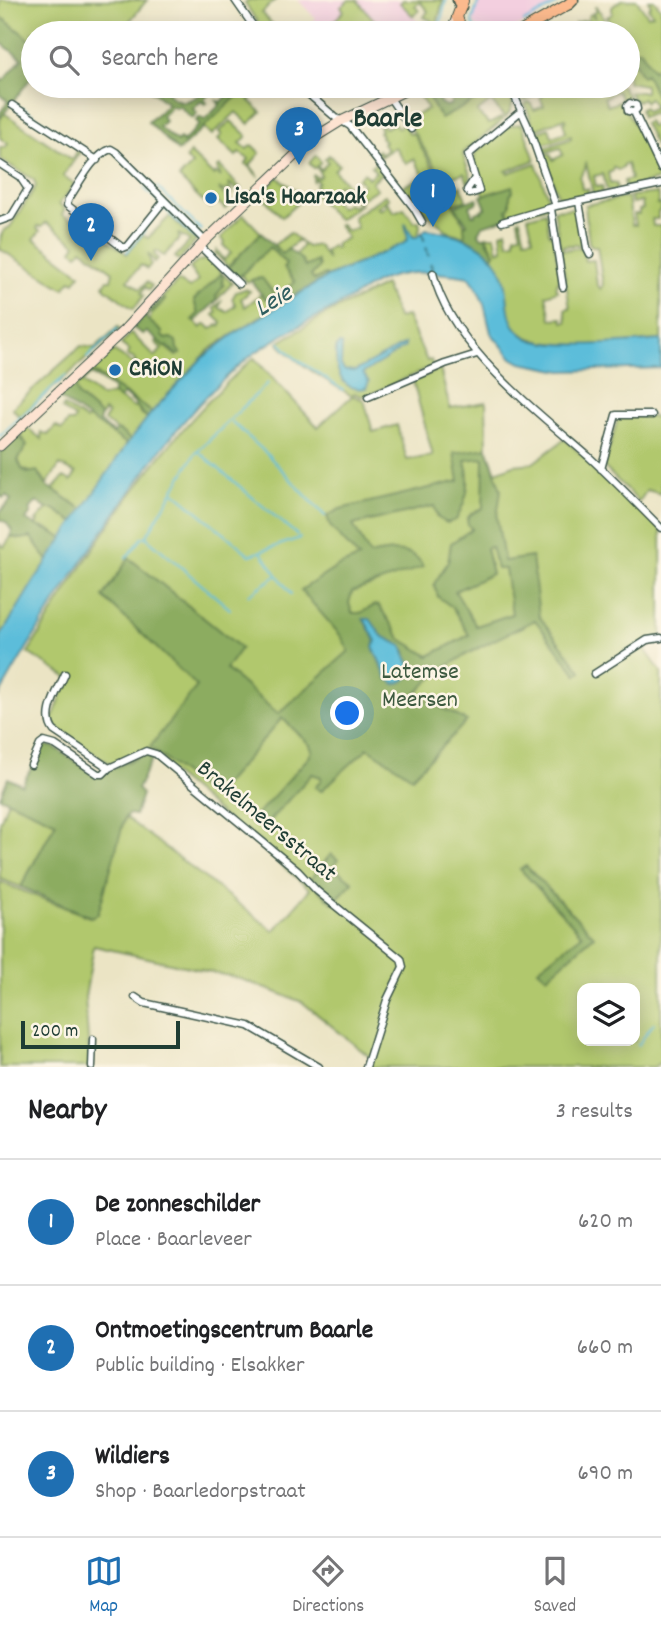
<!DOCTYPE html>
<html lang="en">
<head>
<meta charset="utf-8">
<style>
	:root { --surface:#fff; --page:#f2f2f2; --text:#202124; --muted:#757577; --line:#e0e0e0; --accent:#1f6fb2 }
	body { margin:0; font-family:Dekko,sans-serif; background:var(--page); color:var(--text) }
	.controls { position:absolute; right:21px; bottom:21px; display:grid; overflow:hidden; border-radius:14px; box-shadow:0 4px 18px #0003 }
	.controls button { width:63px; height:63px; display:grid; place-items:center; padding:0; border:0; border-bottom:2px solid var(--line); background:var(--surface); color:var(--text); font:35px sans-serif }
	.scale { position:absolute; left:21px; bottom:18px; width:159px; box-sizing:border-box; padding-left:7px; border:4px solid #1f3d34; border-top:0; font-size:19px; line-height:24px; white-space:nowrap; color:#1f3d34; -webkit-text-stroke:5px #fcf5e5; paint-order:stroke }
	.you { position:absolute; left:348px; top:714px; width:24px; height:24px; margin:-18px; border:5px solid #fff; border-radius:50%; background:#1a73e8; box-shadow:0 0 0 10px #1a73e833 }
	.badge { display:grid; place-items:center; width:46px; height:46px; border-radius:50%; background:var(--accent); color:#fff; font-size:23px; font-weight:700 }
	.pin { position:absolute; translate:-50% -58px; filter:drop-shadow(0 2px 4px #0008) }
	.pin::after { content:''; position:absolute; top:37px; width:24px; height:21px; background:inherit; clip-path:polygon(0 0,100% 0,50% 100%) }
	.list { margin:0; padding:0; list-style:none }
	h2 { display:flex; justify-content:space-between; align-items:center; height:91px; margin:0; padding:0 28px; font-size:30px }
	h2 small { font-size:23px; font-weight:400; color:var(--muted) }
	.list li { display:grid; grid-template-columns:46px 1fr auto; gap:21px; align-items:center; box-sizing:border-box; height:126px; padding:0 28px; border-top:2px solid var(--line) }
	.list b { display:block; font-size:26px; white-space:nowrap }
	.list p { margin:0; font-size:23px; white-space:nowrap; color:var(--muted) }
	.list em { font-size:23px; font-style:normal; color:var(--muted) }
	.icon { flex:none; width:38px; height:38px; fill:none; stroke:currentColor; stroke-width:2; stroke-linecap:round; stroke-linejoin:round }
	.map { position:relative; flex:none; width:661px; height:1067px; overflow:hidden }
	.search { position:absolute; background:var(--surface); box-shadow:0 4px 18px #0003; left:21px; right:21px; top:21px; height:77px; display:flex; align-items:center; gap:18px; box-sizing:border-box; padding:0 24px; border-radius:38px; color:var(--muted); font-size:26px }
	.sheet { height:469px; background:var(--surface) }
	nav { display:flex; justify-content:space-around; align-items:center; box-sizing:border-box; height:98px; border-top:2px solid var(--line); background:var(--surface); font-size:19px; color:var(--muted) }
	nav a { display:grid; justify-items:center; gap:4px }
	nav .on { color:var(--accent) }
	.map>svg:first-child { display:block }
	.built { fill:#f3cfdf }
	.green { fill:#b1c86d; stroke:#688250; stroke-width:2; fill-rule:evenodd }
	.forest { fill:#8cac60; stroke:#56744a; stroke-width:2; fill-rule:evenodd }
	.water { fill:#5cbdda; stroke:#3e7d87; stroke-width:2 }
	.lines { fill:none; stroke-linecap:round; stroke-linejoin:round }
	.stream { stroke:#5cbdda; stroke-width:2 }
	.ferry { stroke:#2e5d5e; stroke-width:2; stroke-dasharray:9 7; stroke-linecap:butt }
	.minor-casing { stroke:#3e564a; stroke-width:9 }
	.secondary-casing { stroke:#3e564a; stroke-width:11 }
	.primary-casing { stroke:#3e564a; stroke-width:12 }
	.motorway-casing { stroke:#3e564a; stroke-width:13 }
	.minor { stroke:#fff; stroke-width:6 }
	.secondary { stroke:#fde3d1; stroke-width:9 }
	.primary { stroke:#fbba8d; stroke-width:10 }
	.motorway { stroke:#fbba8d; stroke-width:10 }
	.poi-dot { fill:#1f6fb2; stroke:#fcf5e5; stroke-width:2.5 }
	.labels { text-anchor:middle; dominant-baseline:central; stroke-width:5; stroke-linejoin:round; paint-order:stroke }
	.poi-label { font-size:24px; font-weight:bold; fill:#1f3d34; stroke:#fcf5e5; text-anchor:start }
	.park-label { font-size:24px; fill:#3c593f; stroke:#fcf5e5 }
	.street-label { font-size:24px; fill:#1f3d34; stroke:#fcf5e5 }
	.water-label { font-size:26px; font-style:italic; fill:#2e5d5e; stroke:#fcf5e5 }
	.quarter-label { font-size:28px; font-weight:bold; fill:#1f3d34; stroke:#fcf5e5 }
</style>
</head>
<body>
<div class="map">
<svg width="661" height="1067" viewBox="0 0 661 1067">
	<rect width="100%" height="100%" fill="#fcf5e5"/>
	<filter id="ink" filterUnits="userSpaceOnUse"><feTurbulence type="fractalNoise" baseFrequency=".0143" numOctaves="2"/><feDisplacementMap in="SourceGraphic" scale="14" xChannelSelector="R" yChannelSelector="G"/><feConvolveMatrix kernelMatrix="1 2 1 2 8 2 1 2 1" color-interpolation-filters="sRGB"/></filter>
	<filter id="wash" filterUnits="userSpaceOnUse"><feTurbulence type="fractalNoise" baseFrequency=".00686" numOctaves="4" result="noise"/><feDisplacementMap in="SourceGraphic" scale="28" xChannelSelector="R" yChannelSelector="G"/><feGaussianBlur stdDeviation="1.57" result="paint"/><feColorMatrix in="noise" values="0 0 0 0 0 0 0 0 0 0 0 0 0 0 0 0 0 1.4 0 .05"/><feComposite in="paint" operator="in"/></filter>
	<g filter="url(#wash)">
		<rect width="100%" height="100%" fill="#ebe4c4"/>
		<path class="built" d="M298,0H403L400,3L429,33H381L378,30L376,33H307L305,31L315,18Z
			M480,0H565L533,20L502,33H481L474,23L473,13Z"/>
		<path class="green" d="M0,0H147L120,33H77L65,25L60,33H33V42L0,16Z
			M248,0H275L262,13L275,27L268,33H264L245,3Z
			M349,0H357L375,21L364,33H322L344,11L341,7Z
			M403,0H443L435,33H429L421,25L423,23L430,25L432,21L424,17L428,11L420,2L415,6L419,11L413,16L400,3Z
			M621,0H637L648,16L653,14L648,8L651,5L648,0H654L661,9V66L653,70L640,49L629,53L628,33H617V28H614L607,17L612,14V7Z
			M597,6L612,33H580L575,23L585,20L589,23L588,16L591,14L595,18L593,13L597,11L595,7Z
			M631,57L642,75L646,74L661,106V157L644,123L648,121L651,127L659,122L653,113L642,117L640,109L644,107L646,111L655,107L649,98L645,102L643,98L637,101L632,98L629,92H645V85L628,82V59Z
			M248,86L251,88L260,86L249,100L261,112L249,124L236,112L212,135L203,127Z
			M477,86H489L491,91L496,88L495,86L497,88L507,86C513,99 516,106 505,118L491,101L477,112L489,124L501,118L503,120L464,152L463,155L471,178L468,183L464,173L449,178L454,188L461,186L466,200L454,204L442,177L406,120L428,109L420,97L426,93L441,119L483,95Z
			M537,86H565L568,89L581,86L582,91L590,87L592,89L594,86H622L629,99L622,100L617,91L604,98L608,106L620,101L634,123L658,174L657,180L625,188L624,181L631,179L627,164L623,165V168L618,170L613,167V171L608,173L610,184L616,183L617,190L607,191L603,174L594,176L596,187L602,186L603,192L593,194L586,162L585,169L580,177L582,189H588L589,195L566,200L558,196L544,156L550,154L553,160L563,155L560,148L543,153L542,149L571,139V136L540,145L536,133L549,128L552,137L566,132L563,122L566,121L565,118L535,130L525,104L530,102L534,110L544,106L540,98L543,96L541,93L524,101L518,90L523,88L527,95L538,90Z
			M4,113L70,158H74L77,150L80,152L63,176L75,184L59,204L65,209L62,214L72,221L75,217L127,254L142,235L148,238L170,216L196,241L179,260L175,257L190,241L179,234L178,235L180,238L164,256L156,251L154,254L158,258L155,262L148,253L151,264L147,269L141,265L128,280L140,289L147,282L152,286L149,290L145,287L141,293L144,296L133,309L105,288L104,284L108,280H111L113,272L82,249L78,254L72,250L76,244L46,222L42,227L38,226L37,229L40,231L34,239L80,274L75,282L71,280L64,289L0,249C0,238 0,231 10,227L36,186L34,180L0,159V147L5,148L8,144L0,138V119Z
			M389,116L398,128L403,124L410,134L413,133L443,185L419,203L416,204L402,187L424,176L414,159L406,164L395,147L380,157L376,152L378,150L381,154L387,149L383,143L385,141L381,137L382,135L379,132L381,130L379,127L381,124L385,128L392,125Z
			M231,121L247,136L240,143L247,149L252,145L260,153L250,165L259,177L246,164L249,159L239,153L236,156L218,139L222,135L219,132Z
			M522,124L535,160L506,171L508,173L536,163L550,203L549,206L510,217L507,209L512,187L484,195L474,161L475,153L510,125Z
			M190,153L213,175L216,173L221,177L217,168L220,166L241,189L239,192L228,182L233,195L227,189L224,191L219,189L231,202L225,209L218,202L210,208L179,178L192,165L186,158Z
			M316,155L321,162L317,166L321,170L328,162L325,159L329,155L339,165L334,170L353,192L363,185L358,178L364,173L368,178L376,172L371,166L376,163L383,172L372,182L377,189L356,202L339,184L328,195L340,208L347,203L350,206L361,204L338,220L313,193L317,189L315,185L318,182L315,179L313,181V176L314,175L318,178L321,176L317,167L314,168L309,163Z
			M278,177C284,184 292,186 300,195L299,197L301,200L282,217L263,197L265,196L271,200L275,196V192L269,186Z
			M444,187L465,226V237L449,232L419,207Z
			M657,193L659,200L657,204H661L660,211L658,212V219H652L653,226H661V340C627,342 560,351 530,338C521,335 511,324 508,315C502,295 509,275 492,258L495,253L486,236H495L498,251L503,249L501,233L506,230L508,243L515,242V235L521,234L518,220L520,219L525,239L533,238L528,217L546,212L549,233L550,235L553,233L560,277L556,287L558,291L546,295L551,319L562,318L563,322H567L565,309L570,308L554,210L577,208L582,244L563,246V250L583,247L585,261L594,260L597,285L601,289L603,285L597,246H592L589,243L585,205L628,197L632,225H636L634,214H639V210L643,209L642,202L632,203L631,196Z
			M385,195L389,198L377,207L380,210L386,206L385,204L387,202L394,212L404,208L414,222L419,221L420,227L417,237L410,236L406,223L408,239L403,244L327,277L325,275L314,280L311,276L319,266L317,262L305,267L302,260L295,256L303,245L299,240L282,254L274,245L290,233L307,247L318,245L328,260L325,251L332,246L335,249L337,248L335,244L347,238L338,224H341L346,231L357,228L353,217Z
			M243,214L261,233L228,267L215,253L217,250L224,260L231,253L223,245L225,242L221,238Z
			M269,247L286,264L284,268L295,282L276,296L254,279L247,282L241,275Z
			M208,259L232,283L216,301V296L223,286L194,300L198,314L193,320L201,328L206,324L211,329L217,325L220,326L222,323L214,315L217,312L214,308L221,302L219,308L227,312L236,305L232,299L236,292L245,289L250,291L241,299L245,307L261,294L266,299L270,298L276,306L209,350L152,412L91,370L113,351L137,366L134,359L127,355L130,351L121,344L131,333L155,357L162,349L155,342L157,340L176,356L180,354L171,338L165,339L162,336V332L149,322L152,313L165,300L162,298L178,281L190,288L198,281L190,268L198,261Z
			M385,285L398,318L407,316L427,361L431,360L433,366L369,395L361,396L354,393L353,396L364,400L373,432L397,425L407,460L433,456L413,381L440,369L450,408L486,402L487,448L496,472L514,465L533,463L565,439L661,530V640L652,641L643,646L661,672V1062L654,1067H369L371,1058L302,1002L238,978L94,946L85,997L90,1067H0V882L89,917L125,817L274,931L310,889L153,757L146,754L113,764L109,763L58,729L51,723L68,678L28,653C91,548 161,438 254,358L318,427L352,396C327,381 299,365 278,343L330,312ZM582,988H635V1041H582Z
			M118,327L120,329L20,417L12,408L81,346L95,348Z
			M81,382L101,397L113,394L134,408L137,404L140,413L148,418L130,440L104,421L108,414L104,411L101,416L78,396L74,388Z
			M64,406L86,420L89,418L127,444L84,510L53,489L64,477L71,481L76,473L60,465L47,484L42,476L22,469L18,460L27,445L21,435L27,428L42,439L41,432L48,435L56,426L62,430L68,422H73L75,418L62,409Z
			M626,416L661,417V494L647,490L639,502L604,467L618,418Z
			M47,509H54L75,523L64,539L46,528L35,526L38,522L36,521Z
			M11,537L21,539L31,537C38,545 41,554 49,561L0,637V544L4,547Z
			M8,800L56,822L21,887L0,879V822Z"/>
		<path class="forest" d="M0,16L33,42V75L0,119V113L8,101L0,95V77L3,81L22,59L0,42Z
			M640,49L653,70L661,66V106L646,74L642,76L629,53Z
			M147,86H169L168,93C182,110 198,97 210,86H225L218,92L214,89L204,99L207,103L205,104L201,101L193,109L197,113L192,118L179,106L176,108L172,106L162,116L165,121L159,127L177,142L180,139L183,142L200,124L196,121L200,117L204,120L220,105L217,101L221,102L229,95L227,91L229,90L231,92L236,88L235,86H248L178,151L148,122L168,104L146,87Z
			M464,86H477L484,96L441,119L426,93L431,98L436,94L440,103L446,106L450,105L454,94Z
			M512,186L513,191L510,195V206L507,210L510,217L482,226L478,233L481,237H485L495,253L492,258L465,237L464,226L467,224L455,206L477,198L478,202L470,206L472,215H475V212H482L481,210L486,208L481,196Z
			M261,233L282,254L288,249L302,260L305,267L317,261L319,267L311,276L314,280L325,274L327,277L276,306L270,298L266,300L251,281L254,279L262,278L276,296L295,282L284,268L286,264L270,247L240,276L237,277L228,267Z
			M222,273L223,286L216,296V301L195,322L192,320L198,314L194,300Z
			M162,298L165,300L152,313L150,311L146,318L162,332V336L165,339L171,338L176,341L177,349L181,354L177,355L167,346L165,347L147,332L143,334L133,328Z
			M91,370L152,412L148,418C137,411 135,399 123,395L120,399L113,394V389L91,374L75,388L78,396L101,416L99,422L114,434L116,430C123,431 126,436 130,440L127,444L59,398Z
			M18,435L27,445L18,460L22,469L27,473L37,471L47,486L84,510L75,523L54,509H47L37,502L29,509L31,513L26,520C38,528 52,530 64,539L49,561C41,554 38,545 31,537L21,539L10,536L12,531L6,522L0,520V512L11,500L6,495L3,498L0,495V453Z
			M487,448L501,490L497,517L504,561L532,557L539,616L581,671L577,675L535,620C494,641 446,659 416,694L467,721L412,777L368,748L321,791L315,787L321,781V777L312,774L262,829L251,821L309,757L312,751L310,745L282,718L213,798L150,747L197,686L103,597L129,558L241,648L226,669L278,714L349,651L341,636L301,590L339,566L359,558L330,526L327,516L340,509L459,481L454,453ZM484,458L483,508L471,514L467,519L468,525L472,529L451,543L448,562L434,584L438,597L452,607L469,635L429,656L401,639L379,606L375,605L360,613H352L349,603L352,592L423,567C416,547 388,550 370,555L353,525L434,506L438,518L447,523L456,520C467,499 472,483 465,460ZM491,547L497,569H505L512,614L476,626L455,591L492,574L486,548ZM364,620C375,623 374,629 381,635C391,643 399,641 406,653L387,678L373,647L376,641Z
			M44,745L54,747L96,775L146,754L153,757L137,789L142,794L135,815L129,814L125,817L98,914L91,917L21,887L56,822L0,797L8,778L22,785Z
			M331,854L338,860L333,867L353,882L333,903L309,881Z
			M526,866L594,936L547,977L538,969L582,935L520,869Z"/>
		<path class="water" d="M405,223L413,237H417L426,229C458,233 496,245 505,281C510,303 504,325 528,338C551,350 632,342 661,340V368L562,371L521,363L512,358L491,333L484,304L476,286L469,277C439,272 404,268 376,283C360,292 345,302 330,310C304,323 275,338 252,355C200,395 160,449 123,502C79,564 38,627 0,694V637L34,581L127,444L152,412L201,359L238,331L327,277L403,244L408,239Z
			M339,344H342L341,365L344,370L355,371L405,344V347L363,373L369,382L366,388C339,393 335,367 336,347Z
			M364,619H370L382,636L402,646L413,673L405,680L396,684L387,678L373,647L376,641Z"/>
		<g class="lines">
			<path class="stream" d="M479,0L472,22L474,28L482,33
				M560,2L563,0
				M524,22L557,4
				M438,33L446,0
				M488,33L510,28
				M23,108L60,133
				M157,187L201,230
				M144,188L158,201
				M158,214L164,208L195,238
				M127,252L145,230
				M279,342L295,358L343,390
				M87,358L117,329
				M232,422L266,453L325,516
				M0,436L66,375
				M199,452L297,535
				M173,491L250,555L300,538
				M146,537L230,609
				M261,552L291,594
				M126,558L143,537H146L195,454L268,383
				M248,595L276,576
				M638,1045L654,1023"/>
			<path class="ferry" d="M422,232L432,269"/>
		</g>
	</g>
	<g filter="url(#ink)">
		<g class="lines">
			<g class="minor-casing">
				<path id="minor" d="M235,0L258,33
					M299,86L335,117L350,126L414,208L422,222
					M510,86L528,126L556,206
					M390,98L411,129
					M12,105L97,160
					M634,112L628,111L627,106L630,103L636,105L637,109L634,112L661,169
					M0,164L20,177L28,189L11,217L0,221
					M475,178L467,190L470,194L479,191L468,155L521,111
					M164,201L128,246L123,248L67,205L68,200C79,184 93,155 111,149L116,152L205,241
					M579,202L587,248L590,254
					M551,209L563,287
					M502,222L556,206L661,184
					M200,246L239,284
					M433,273C450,345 534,409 588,456C613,479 637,504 661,528
					M368,397L445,364L477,354
					M601,469L616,415H652
					M65,674C58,691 41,715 54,731L109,768L146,751L156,754L298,871L317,891L401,959L403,967L387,1000L366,1067
					M594,674L647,640L661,638
					M31,765L40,745L44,742L55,745L98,774H103L109,768
					M135,997L144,1003L249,1026L319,1067
					M92,1067L93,1039"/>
			</g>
			<g class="secondary-casing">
				<path id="secondary" d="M451,33L457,17
					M0,446L125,329L205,241L312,139L341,121L415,86"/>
			</g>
			<g class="primary-casing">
				<path id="primary" d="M463,33L457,17L463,1
					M518,33L569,4"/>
			</g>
			<g class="motorway-casing">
				<path id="motorway" d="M458,0L461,7
					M569,4L573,0"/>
			</g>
			<use href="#minor" class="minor"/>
			<use href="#secondary" class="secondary"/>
			<use href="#primary" class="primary"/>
			<use href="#motorway" class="motorway"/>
		</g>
	</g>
	<g class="poi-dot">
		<circle cx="211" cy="198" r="7"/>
		<circle cx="115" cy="370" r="7"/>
	</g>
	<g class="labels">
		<g class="poi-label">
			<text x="225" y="198">Lisa's Haarzaak</text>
			<text x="129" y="370">CRiON</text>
		</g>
		<g class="park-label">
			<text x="420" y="673">Latemse<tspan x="420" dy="28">Meersen</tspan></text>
		</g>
		<g class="street-label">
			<text transform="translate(266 822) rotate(40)">Brakelmeersstraat</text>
		</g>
		<g class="water-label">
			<text transform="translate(274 302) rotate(-31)">Leie</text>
		</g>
		<g class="quarter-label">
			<text x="388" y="121">Baarle</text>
		</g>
	</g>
</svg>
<div class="controls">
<button><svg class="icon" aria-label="layers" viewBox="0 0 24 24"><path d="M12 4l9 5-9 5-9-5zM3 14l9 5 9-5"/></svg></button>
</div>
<div class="scale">200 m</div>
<div class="you"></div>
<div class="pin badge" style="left:433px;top:227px">1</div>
<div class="pin badge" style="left:91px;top:261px">2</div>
<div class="pin badge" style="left:299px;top:165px">3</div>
<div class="search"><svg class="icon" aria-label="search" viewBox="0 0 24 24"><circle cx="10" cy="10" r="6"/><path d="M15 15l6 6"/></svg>Search here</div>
</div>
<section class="sheet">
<h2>Nearby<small>3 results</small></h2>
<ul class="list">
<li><span class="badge">1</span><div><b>De zonneschilder</b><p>Place · Baarleveer</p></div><em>620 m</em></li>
<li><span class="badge">2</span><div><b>Ontmoetingscentrum Baarle</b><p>Public building · Elsakker</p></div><em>660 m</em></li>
<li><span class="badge">3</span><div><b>Wildiers</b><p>Shop · Baarledorpstraat</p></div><em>690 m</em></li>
</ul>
</section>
<nav>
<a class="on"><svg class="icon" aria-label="map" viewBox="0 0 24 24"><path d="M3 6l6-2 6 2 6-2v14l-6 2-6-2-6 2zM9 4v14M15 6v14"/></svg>Map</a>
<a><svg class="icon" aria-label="directions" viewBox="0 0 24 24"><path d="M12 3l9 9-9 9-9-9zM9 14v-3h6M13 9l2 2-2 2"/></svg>Directions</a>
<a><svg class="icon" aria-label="saved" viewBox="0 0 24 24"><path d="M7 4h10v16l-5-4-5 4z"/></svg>Saved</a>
</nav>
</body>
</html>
